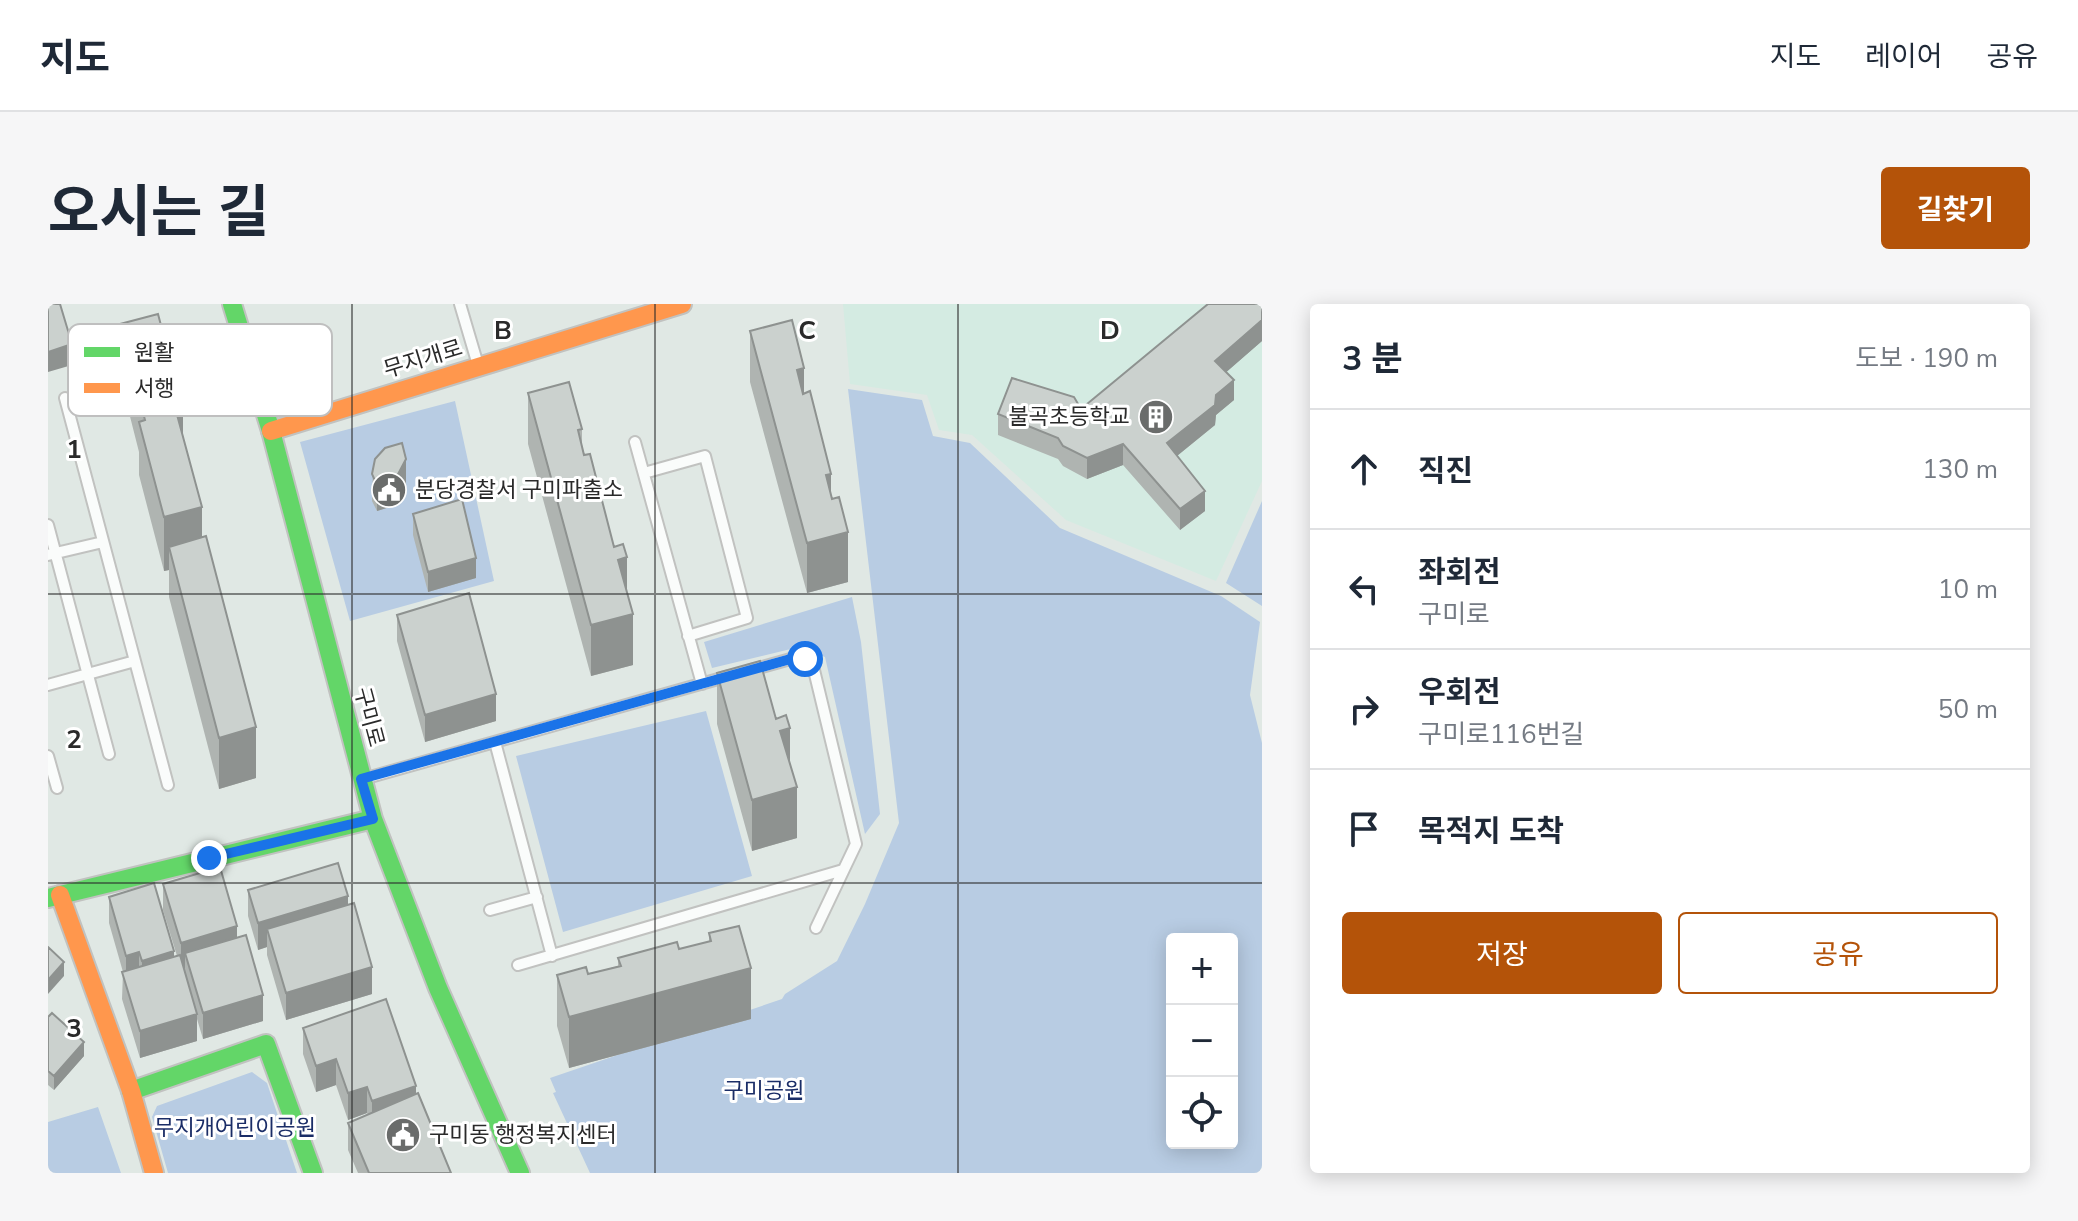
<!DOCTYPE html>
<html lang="ko">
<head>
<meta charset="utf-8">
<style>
	:root { --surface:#fff; --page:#f6f6f7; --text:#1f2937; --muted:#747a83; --line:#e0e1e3; --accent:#b45309 }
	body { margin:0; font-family:"Nunito Sans","Noto Sans KR",sans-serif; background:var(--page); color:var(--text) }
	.controls { position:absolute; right:24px; bottom:24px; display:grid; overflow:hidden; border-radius:8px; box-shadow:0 4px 20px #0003 }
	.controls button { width:72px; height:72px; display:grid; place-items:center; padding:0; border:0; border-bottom:2px solid var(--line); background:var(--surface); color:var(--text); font:40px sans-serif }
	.stop { position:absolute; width:24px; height:24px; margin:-18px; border:6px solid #1a73e8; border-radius:50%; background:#fff }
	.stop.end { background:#1a73e8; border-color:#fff; box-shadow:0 2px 8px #0008 }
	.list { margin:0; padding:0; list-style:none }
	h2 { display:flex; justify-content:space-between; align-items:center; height:104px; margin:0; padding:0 32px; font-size:34px }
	h2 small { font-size:26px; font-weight:400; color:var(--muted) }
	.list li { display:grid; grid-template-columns:52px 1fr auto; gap:24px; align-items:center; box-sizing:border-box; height:120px; padding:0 32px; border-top:2px solid var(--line) }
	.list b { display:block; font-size:30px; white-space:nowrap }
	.list p { margin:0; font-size:26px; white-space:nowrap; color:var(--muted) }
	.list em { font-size:26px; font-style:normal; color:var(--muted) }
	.actions { display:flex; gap:16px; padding:24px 32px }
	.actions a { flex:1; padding:18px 0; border:2px solid var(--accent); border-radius:8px; text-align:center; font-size:28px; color:var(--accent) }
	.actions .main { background:var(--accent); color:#fff }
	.icon { flex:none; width:44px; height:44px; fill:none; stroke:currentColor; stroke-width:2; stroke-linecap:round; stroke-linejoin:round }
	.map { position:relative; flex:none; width:1214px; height:869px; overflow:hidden; border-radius:8px }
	header { display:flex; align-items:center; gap:48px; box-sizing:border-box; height:112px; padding:0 40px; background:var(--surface); border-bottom:2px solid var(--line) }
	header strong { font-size:38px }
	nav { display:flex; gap:44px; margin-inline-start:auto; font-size:28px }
	.intro { display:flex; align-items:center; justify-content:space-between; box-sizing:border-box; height:192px; padding:0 48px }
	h1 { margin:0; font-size:56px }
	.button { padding:20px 36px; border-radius:8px; background:var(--accent); color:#fff; font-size:28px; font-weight:700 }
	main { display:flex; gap:48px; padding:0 48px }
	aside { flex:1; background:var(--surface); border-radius:8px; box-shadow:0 4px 20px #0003 }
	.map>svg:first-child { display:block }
	.education { fill:#d4ebe2 }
	.green { fill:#b8cce3; fill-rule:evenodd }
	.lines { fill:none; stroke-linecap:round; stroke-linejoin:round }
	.lane-casing { stroke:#c1c2c0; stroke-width:14 }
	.fast-casing { stroke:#c1c2c0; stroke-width:22 }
	.slow-casing { stroke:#c1c2c0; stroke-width:22 }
	.lane { stroke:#fafcfb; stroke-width:10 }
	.fast { stroke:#63d668; stroke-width:18 }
	.slow { stroke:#ff974d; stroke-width:18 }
	.wall { fill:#afb4b1 }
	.shaded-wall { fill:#8e9290 }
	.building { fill:#cbd1ce; stroke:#8e9290; stroke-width:2 }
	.route { stroke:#1a73e8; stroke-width:10 }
	.grid { fill:none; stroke:#2a2a2a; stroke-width:2; stroke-opacity:0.55 }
	.labels { text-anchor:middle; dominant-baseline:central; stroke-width:6; stroke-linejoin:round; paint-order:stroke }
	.street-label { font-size:22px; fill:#2a2a2a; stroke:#fff }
	.poi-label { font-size:22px; fill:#2a2a2a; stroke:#fff; text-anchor:start }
	.park-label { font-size:22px; fill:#1a2d67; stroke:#fff }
	.key { fill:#fff; stroke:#bfbfbf; stroke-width:2 }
	.key-label { font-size:22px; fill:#2a2a2a }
	.grid-label { font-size:26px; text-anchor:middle; font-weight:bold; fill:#2a2a2a; stroke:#fff; stroke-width:6; stroke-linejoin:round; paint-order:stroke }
</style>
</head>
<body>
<header>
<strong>지도</strong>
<nav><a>지도</a><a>레이어</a><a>공유</a></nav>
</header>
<div class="intro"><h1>오시는 길</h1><a class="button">길찾기</a></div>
<main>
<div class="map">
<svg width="1214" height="869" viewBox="0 0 1214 869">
	<rect width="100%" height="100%" fill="#e0e8e4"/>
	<path class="education" d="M795,0H1214V177L1168,277L1018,216L924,131L891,126L879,91L802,80Z"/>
	<path class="green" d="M800,85L874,96L885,132L922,139L1012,224L1173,292L1212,318L1202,391L1214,439V869H542L505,789L508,788L502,774L734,695L737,690L789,657L817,600L851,519ZM1124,635H1184V839H1124Z
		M407,97L446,277L302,317L252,138Z
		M1214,197V302L1178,279Z
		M804,293L813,338L832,510L817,530L777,353L751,343L664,364L656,338Z
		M658,407L704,572L515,628L468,452Z
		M204,768L219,779L249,869H120L104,813L109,802Z
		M50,803L73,869H0V818Z"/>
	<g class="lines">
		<g class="lane-casing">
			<path id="lane" d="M412,0L430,61
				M17,94L120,481
				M587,138L654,380
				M596,169L657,152L699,314L640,332
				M0,221L61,450
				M0,251L55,238
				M700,367L746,354L757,355L765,362L808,540L768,624
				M0,381L87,357
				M447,438L504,652
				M0,452L9,484
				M315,475L681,372
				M442,606L489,593
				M470,661L795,566"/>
		</g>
		<g class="fast-casing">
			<path id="fast" d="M184,0L223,127L325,515L390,684L472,869
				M0,594L325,515
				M83,787L218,740L265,869"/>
		</g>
		<g class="slow-casing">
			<path id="slow" d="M223,127L634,0
				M12,591L83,787L106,869"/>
		</g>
		<use href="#lane" class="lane"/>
		<use href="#fast" class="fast"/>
		<use href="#slow" class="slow"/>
	</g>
	<path class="wall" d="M1214,0V37L1178,68L1186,96L1168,111L1167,121L1129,152L1157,207L1132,226L1075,161L1039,175L1015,162L1010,155L950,131V110L1033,105Z
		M72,20L135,131L154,234L208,474L171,485L121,293V266L116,267L91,171V148L72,73Z
		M702,27L756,89L800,278L759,289L702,78Z
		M480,89L534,125V142L579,288L585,361L543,372L480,140Z
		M325,163L358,182L348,201L329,207L324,197Z
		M365,210L428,274L380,288L365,231Z
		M349,311L448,417L377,438L349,337Z
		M669,369L742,460L749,534L704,547L669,420Z
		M115,580L189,633L215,717L155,735L149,715V737L92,754L74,695L75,668L61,619V593L126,653L129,652L115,606Z
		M200,586L300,601L324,690L238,716L219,651V643L210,646L200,612Z
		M661,629L703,715L521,764L509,722V671L540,670L570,662V654L631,645L661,638Z
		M0,713L36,752L6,786L0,781Z
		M255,724L368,790L403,869H310L300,846V819L320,811L319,809L300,816L288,781L268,788L255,750Z"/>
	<path class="shaded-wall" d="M1214,16V37L1167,78V57Z
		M24,40V61L0,68V48Z
		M756,64V115L749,66Z
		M1186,76V96L1168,111L1167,121L1119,160V139L1168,91Z
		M135,105V159L128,107Z
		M1075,140V161L1039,175V154Z
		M358,155V182L348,201L329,207V181Z
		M783,170V221L778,171Z
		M1157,187V207L1132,226V205Z
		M154,203V257L121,243V266L116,267V213Z
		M800,228V278L759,289V239Z
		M579,253V304L570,256Z
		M428,254V274L380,288V268Z
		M585,310V361L543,372V321Z
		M448,390V417L377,438V411Z
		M208,423V474L171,485V434Z
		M742,424V475L732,427Z
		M749,483V534L704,547V496Z
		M300,592V619L219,625V643L210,646V619Z
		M189,622V649H137V664L133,666V639Z
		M126,647V674L94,683V657Z
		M91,648V675L78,679V652Z
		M16,658V672L0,690V676Z
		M324,663V690L238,716V689Z
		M703,664V715L521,764V713Z
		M215,691V717L155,735V709Z
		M149,710V737L92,754V727Z
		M36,738V752L6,786V772Z
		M288,755V781L268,788V762Z
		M368,782V809L324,824V797Z
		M319,783V809L300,816V789Z"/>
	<path class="building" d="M0,0H12L24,40L0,48Z
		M1160,0H1214V16L1167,57L1186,76L1168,91L1167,101L1119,139L1157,187L1132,205L1075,140L1039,154L1015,142L1010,134L950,110L964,74L1026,93L1033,105Z
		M110,10L135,105L128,107L154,203L116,213L91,118L97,116L72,20Z
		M744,16L756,64L749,66L755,90L762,87L783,170L778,171L784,195L791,193L800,228L759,239L702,27Z
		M521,78L534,125L530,126L536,151L542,150L566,243L575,240L579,253L570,256L585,310L543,321L480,89Z
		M354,139L358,155L348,174L329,181L324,170L327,155L337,144Z
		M414,195L428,254L380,268L365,210Z
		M158,232L208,423L171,434L121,243Z
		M421,289L448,390L377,411L349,311Z
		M712,357L728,415L738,411L742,424L732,427L749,483L704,496L669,369Z
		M290,559L300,592L210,619L200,586Z
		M172,563L189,622L133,639L115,580Z
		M106,579L126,647L94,657L91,648L78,652L61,593Z
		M306,599L324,663L238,689L219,625Z
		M691,622L703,664L521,713L509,671L538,663L540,670L573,662L570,654L629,638L631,645L663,637L661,629Z
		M198,631L215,691L155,709L137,649Z
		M0,643L16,658L0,676Z
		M132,651L149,710L92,727L74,668Z
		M338,695L368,782L324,797L319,783L300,789L288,755L268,762L255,724Z
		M4,709L36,738L6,772L0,767V713Z
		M370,789L403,869H321L300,819Z"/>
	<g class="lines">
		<path class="route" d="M161,554L325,515L313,475L746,354L757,355"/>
	</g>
	<path class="grid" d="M304,0V869M607,0V869M910,0V869M0,290H1214M0,579H1214"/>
	<defs>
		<g id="building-disc" transform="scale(1.8)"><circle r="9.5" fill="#6a6c6b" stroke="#fff"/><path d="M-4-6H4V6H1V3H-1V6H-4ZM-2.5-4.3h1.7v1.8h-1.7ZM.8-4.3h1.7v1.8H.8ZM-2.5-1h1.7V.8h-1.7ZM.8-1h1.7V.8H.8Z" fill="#fff"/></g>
		<g id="civic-disc" transform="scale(1.8)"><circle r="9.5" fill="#6a6c6b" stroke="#fff"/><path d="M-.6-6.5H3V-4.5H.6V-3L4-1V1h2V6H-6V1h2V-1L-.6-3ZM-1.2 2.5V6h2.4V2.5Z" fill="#fff"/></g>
	</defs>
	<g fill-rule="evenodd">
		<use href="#building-disc" x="1108" y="113"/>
		<use href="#civic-disc" x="341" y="186"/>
		<use href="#civic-disc" x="355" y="831"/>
	</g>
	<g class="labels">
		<g class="street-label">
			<text transform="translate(375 55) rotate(-17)">무지개로</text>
			<text transform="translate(321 413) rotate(75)">구미로</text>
		</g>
		<g class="poi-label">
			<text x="1082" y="113" text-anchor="end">불곡초등학교</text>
			<text x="367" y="186">분당경찰서 구미파출소</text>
			<text x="381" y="831">구미동 행정복지센터</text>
		</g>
		<g class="park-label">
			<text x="716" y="787">구미공원</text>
			<text x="187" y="824">무지개어린이공원</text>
		</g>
	</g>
	<rect x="20" y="20" width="264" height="92" rx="12" class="key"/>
	<rect x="36" y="43" width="36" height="10" fill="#63d668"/>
	<rect x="36" y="79" width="36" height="10" fill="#ff974d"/>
	<g class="key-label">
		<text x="86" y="56">원활</text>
		<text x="86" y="92">서행</text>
	</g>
	<g class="grid-label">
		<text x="455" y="35">B</text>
		<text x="759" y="35">C</text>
		<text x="1062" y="35">D</text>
		<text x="26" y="154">1</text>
		<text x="26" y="444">2</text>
		<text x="26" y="733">3</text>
	</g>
</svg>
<div class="controls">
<button>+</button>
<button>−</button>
<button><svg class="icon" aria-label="locate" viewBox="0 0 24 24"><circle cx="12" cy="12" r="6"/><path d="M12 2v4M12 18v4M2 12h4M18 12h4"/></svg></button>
</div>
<div class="stop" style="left:757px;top:355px"></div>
<div class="stop end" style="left:161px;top:554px"></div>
</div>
<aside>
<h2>3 분<small>도보 · 190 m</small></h2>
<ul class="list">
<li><svg class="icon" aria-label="ahead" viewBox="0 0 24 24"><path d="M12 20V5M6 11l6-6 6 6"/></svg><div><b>직진</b></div><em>130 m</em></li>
<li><svg class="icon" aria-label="left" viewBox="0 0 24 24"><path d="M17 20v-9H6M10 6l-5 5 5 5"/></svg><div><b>좌회전</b><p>구미로</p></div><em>10 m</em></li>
<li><svg class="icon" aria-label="right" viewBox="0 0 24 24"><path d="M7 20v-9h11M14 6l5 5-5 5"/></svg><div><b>우회전</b><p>구미로116번길</p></div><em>50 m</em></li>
<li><svg class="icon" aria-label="arrive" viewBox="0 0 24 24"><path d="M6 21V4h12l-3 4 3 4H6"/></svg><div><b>목적지 도착</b></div></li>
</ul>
<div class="actions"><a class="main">저장</a><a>공유</a></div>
</aside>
</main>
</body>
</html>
